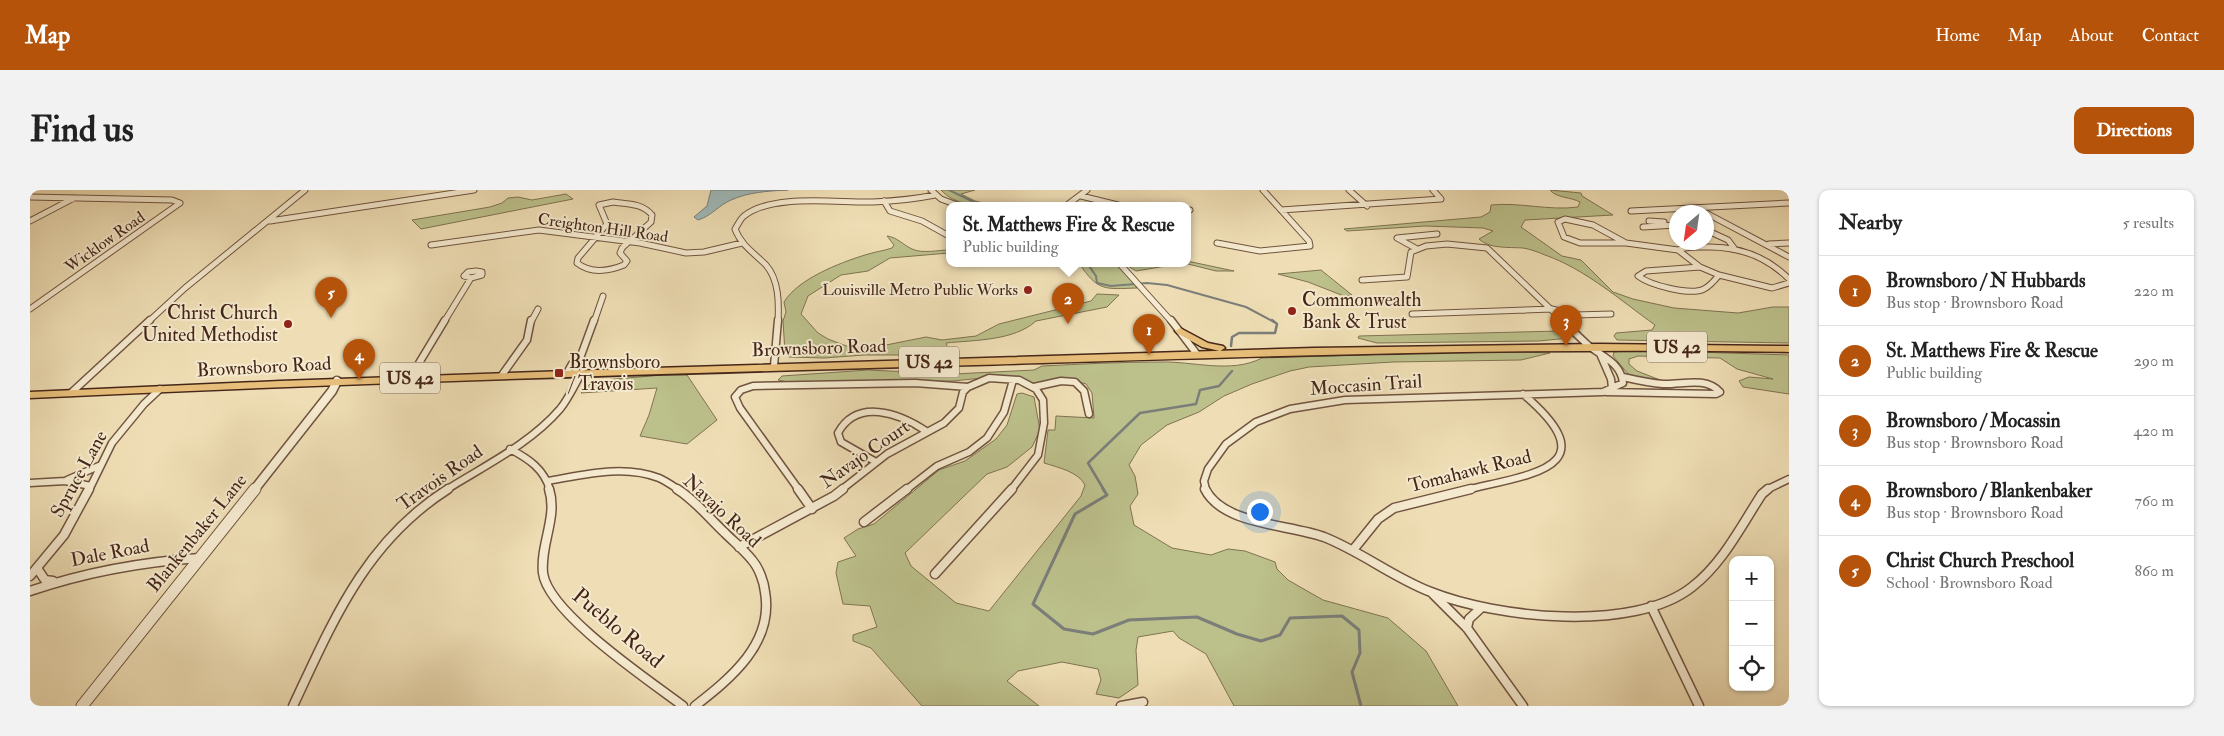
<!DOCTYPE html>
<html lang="en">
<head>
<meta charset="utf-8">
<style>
	:root { --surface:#fff; --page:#f2f2f2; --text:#222; --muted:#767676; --line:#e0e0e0; --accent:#b45309 }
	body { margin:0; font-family:"IM FELL Double Pica",serif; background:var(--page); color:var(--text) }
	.controls { position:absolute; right:15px; bottom:15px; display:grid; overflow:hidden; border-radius:10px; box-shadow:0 1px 4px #0004 }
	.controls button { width:45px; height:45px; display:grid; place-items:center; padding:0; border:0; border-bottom:1px solid var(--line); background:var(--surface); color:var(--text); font:25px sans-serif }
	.compass { position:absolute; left:1639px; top:15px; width:45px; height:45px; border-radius:50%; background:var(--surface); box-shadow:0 1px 4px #0004; rotate:209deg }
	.you { position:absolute; left:1229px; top:321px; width:18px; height:18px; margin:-12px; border:4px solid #fff; border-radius:50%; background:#1a73e8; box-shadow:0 0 0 8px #1a73e833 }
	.badge { display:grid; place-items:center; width:32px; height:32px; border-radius:50%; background:var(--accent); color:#fff; font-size:16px; font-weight:700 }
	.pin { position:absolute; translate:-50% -41px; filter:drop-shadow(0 1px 2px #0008) }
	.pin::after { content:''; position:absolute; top:26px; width:18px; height:15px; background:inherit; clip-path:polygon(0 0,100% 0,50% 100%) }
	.popup { position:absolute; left:916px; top:12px; width:245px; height:65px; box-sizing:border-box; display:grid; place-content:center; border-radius:10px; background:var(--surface); filter:drop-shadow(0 1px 4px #0005); font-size:16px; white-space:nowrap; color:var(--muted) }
	.popup b { font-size:19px; color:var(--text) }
	.popup::after { content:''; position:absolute; left:50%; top:100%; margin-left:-10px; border:10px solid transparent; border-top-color:var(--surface) }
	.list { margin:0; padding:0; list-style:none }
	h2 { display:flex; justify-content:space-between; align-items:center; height:65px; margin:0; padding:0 20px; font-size:21px }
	h2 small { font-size:16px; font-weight:400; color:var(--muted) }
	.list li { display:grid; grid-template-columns:32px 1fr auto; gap:15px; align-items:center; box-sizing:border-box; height:70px; padding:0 20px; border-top:1px solid var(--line) }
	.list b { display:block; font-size:19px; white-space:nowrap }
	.list p { margin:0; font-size:16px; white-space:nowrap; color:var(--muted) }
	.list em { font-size:16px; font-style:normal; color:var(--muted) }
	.icon { flex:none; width:28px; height:28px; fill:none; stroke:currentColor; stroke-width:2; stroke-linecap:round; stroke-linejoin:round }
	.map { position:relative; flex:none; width:1759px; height:516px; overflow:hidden; border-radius:10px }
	header { display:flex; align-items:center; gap:30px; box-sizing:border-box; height:70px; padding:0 25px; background:var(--accent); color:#fff }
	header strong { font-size:24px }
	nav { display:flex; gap:28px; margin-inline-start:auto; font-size:18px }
	.intro { display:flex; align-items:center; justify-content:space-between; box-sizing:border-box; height:120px; padding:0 30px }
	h1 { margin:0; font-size:35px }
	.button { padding:12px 22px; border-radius:10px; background:var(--accent); color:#fff; font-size:18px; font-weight:700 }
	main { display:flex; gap:30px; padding:0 30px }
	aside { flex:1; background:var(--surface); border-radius:10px; box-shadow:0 1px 4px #0004 }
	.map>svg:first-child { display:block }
	.green { fill:#bcc08b; stroke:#807352 }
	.water { fill:#9fb9b9; stroke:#7b7e79 }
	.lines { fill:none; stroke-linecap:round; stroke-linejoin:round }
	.stream-far2 { stroke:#7b7e79; stroke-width:2 }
	.stream-far1 { stroke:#7b7e79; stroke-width:2.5 }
	.stream { stroke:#7b7e79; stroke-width:3 }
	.minor-far2-casing { stroke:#705440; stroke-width:7 }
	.minor-far1-casing { stroke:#705440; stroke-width:9 }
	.minor-casing { stroke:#705440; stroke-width:11 }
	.tertiary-far1-casing { stroke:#705440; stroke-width:11 }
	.tertiary-casing { stroke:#705440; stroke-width:13 }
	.primary-casing { stroke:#452619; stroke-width:3 }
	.minor-far2 { stroke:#f5eacf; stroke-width:5 }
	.minor-far1 { stroke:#f5eacf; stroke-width:6 }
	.minor { stroke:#f5eacf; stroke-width:8 }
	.tertiary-far1 { stroke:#f5eacf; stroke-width:8 }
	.tertiary { stroke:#f5eacf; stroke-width:11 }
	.primary { fill:#e8bf7a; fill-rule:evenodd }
	.poi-dot { fill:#8f2418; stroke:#f5eacf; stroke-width:2 }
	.labels { text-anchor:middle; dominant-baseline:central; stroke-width:4; stroke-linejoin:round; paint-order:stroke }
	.far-street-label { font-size:16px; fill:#452619; stroke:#f5eacf }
	.far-poi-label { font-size:16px; fill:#452619; stroke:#f5eacf; text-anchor:end }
	.shield { fill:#f5eacf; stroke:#7a6150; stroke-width:1 }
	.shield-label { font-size:18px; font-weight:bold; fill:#452619 }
	.poi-label { font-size:19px; fill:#452619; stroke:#f5eacf; text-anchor:start }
	.street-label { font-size:19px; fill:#452619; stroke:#f5eacf }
	.near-street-label { font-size:22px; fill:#452619; stroke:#f5eacf }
</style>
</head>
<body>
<header>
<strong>Map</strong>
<nav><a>Home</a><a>Map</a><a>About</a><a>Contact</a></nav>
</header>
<div class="intro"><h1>Find us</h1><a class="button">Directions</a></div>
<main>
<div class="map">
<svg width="1759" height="516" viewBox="0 0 1759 516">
	<rect width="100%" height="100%" fill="#efdeb5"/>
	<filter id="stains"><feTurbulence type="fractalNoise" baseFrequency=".004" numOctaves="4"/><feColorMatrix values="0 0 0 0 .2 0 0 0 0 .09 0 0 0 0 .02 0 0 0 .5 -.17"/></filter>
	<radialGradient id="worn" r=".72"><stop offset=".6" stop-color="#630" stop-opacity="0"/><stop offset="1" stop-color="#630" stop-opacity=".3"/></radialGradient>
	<path class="green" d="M911,0H945L931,4L945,11L962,15C943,15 925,15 911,0Z
		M1520,0L1551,3L1552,6L1583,25L1495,30L1491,37L1532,66L1551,70L1583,102L1603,109L1644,118L1708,123L1743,117H1759V153L1587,150L1584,146L1586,143L1622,140L1625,135C1590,110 1555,79 1515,65C1508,62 1500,59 1493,58C1479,57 1459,59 1449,49L1463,41L1453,38L1395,36L1317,41L1314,39L1451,27L1460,22L1461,15C1490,12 1519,21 1548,17L1550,12C1541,7 1526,8 1520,0Z
		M536,4L543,9L391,39L382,30L460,17L472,13L478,8L488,7L502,10Z
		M857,46C867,47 873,55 882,59C893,64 908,60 919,60V63L860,68L838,81L811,85L778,106L771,124L788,143L798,149L819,157L841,158L896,147L912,150L946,146L969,134L1061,111L1067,104L1089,105L1077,117L1006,131C984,151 944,150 916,153L920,163L916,165H834L794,168L759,167L755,163L753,131L756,122L754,112C768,89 809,73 835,65C844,62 853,61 862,58L864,55Z
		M1157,71L1204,81H1186L1154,73L1106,81L1093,73L1118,75Z
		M1049,73H1085L1095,82L1107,98C1075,99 1068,102 1049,73Z
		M1291,80L1322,105L1314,106L1278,92L1248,84Z
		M1530,141L1539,148L1509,151L1347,153L1328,148L1329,146Z
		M1601,160L1759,165V204L1713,197L1709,191L1719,187L1743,189L1707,179L1690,168L1608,166L1599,169V174L1607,181L1630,190L1627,192L1599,185L1583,166L1584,162Z
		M1456,161L1520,163L1491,170L1363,172L1279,177L1260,181L1222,194L1194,206L1169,222L1137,235L1111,255L1099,275L1105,286L1108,304L1100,316L1104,335L1142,358L1181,365L1198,359L1215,361L1245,372L1247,379L1258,390L1293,410L1358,428L1396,461L1428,516H1204L1176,464L1149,448L1143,441L1108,447L1106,460L1108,495L1089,508L1066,504L1071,490L1068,479L1032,472L988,481L977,491L1009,516H892L841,458L823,451V445L847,437L840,416L813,414L806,383L808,372L826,366L814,348L828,339L844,334L909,280L935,271L966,249L977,235L987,204L992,203L1004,207L1010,240L1002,257L977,277L957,284L875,363L881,376L926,413L959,421L1051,306L1055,295C1049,282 1027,277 1014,273L1018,240H1025L1026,226L1064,228L1062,203L1056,194L1046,191L1010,194L962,187L923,191L758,192L748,190L752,186L838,180L924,184L1004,180L1012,176C1051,174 1091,172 1130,172C1163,171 1201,184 1232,168Z
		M633,185H657L687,230L657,254L610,246L619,225L627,198L551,203L560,194L573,190Z"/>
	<path class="water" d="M681,0H758C738,1 719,2 701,10C689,15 680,27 668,30L664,27L677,16Z"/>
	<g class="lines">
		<path class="stream-far2" d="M919,0L950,15
			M1057,73L1066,86L1067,93L1081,96L1117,93L1137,95L1216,117L1244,132"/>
		<path class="stream-far1" d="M1201,156L1202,147L1209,143H1245L1247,134L1242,130
			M1074,300L1058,273L1110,223L1166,214L1170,200L1189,196L1202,181"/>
		<path class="stream" d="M1073,299L1077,305L1045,324L1003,414L1034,439L1063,444L1099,430L1167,427L1207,444L1231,451L1250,445L1260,428L1312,426L1329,440L1330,463L1322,482L1331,516"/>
		<g class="minor-far2-casing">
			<path id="minor-far2" d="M901,0L911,9L927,15
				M1319,0L1337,16
				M1051,6L1088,15
				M0,7L142,10L150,13L0,119
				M854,11L860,21L892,31L919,46
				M583,12C597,14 612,13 622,25L621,32L592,58L590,63L597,71L594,75C579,81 561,84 547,73L548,68L577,34L569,15Z
				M1037,15L1057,0
				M1251,20L1411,9L1403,0
				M1157,21L1160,20
				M1601,21L1759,13
				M1676,23L1759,67
				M1535,29L1563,35L1596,53H1550L1534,47L1528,32Z
				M0,31L44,8
				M240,31L444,0
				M1619,31L1634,32
				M1613,37L1646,35
				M1676,40L1698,50L1704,58
				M1187,53L1230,61L1280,56L1279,51L1233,0
				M1596,53L1648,60
				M1739,54L1759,53
				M401,55L509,40L610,53L656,63L674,62L712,53
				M1387,59L1367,48L1407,44
				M1089,73L1142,132
				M1670,77L1689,85
				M446,81L452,82V85L441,88L434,86L438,82Z
				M1759,89C1736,66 1707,56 1675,57C1665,57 1657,56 1648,60L1670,77L1616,81L1608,86C1620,95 1660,106 1674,99C1680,96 1685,90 1689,85L1742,98L1759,93
				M1332,90L1377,87L1381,62L1396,56L1417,54L1457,58L1534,132
				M1382,124L1522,119L1545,125L1581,124
				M118,132L155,98L275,0
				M414,132L441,88
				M501,132L508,119
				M564,132L573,106
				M748,132C749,113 749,90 736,75C724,63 711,55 705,39C708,35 710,29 714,26C743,3 807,13 843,12C864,11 885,9 905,5"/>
		</g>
		<g class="minor-far1-casing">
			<path id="minor-far1" d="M1141,130L1166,163
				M1571,166L1581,189L1582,198
				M744,176L748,130
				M545,182L564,130
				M537,183L542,174L551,168
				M472,185L497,150L501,130
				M380,188L415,130
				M1004,197L1031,191L1045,192L1054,201L1059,224
				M1576,202L1686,204L1690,202C1675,186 1652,195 1633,194C1619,193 1606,190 1593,187
				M41,203L120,130
				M480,259C499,269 514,279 520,300
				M846,272L811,252L808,243C827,208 869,223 896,241
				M37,290L71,275
				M517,291C553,285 593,274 629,288C636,291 643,296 649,300
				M0,293L35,291L61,296
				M59,300L82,253L114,214L130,199
				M416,300C454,276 500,254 530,219C539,208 545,194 552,182
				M769,300L710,218L705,207L711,200L723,196L885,193L938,197
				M811,300L857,264L914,233L929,218L933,202L938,197L959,188L989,190L1006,199L1013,210L1014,233L1008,265L981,300
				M876,300L907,276L939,262L957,248L974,222L983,190
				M1176,300L1174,291L1178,279L1196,254L1226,232L1260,219L1315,210L1573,202L1593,193C1591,173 1573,167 1559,156C1550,148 1541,139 1532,130
				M1436,300C1501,284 1580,278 1493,204
				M1736,300L1759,289"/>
		</g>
		<g class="minor-casing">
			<path id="minor" d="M519,299C528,327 510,354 513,383C518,423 620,491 653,516
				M647,299C665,310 680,329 695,343C704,352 714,360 722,370C729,378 734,392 735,402C744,453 701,488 665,516
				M768,299L782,319
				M1175,299C1193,335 1258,334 1294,347C1332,362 1364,388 1401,402C1466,428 1604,443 1662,397C1693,373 1711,336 1732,304L1738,299
				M834,332L877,299
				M709,357L804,306L813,299
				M1323,360L1348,329L1364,318L1441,299
				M7,378L15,390L23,391
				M905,384L982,299
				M0,386L34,345L59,299
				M0,401C56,382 111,372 170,368
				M1403,404L1437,438L1493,516
				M1621,416L1669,516
				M1437,438L1439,429L1452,417
				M263,516C303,431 335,352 418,299
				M1091,516L1113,512"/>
		</g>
		<g class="tertiary-far1-casing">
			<path id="tertiary-far1" d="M224,300L302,201L307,191"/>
		</g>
		<g class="tertiary-casing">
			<path id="tertiary" d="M52,516L225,299"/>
		</g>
		<g class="primary-casing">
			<path id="primary" d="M1150,138L1178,153L1193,156L1195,158L1190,161L1172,157L1147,143L1145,141Z
				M1569,154L1759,156V162C1488,157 1217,167 946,175C630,184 315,193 0,208V202L250,191L624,178L1284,158Z"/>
		</g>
		<use href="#minor-far2" class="minor-far2"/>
		<use href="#minor-far1" class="minor-far1"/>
		<use href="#minor" class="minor"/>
		<use href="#tertiary-far1" class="tertiary-far1"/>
		<use href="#tertiary" class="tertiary"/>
		<use href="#primary" class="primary"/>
	</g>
	<g class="poi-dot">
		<circle cx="998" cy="100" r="5"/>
		<circle cx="1262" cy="121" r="5"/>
		<circle cx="258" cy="134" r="5"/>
		<rect x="524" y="178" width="10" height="10" rx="2.5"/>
	</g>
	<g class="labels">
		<g class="far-street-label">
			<text transform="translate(573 38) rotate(8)">Creighton Hill Road</text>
			<text transform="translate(75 52) rotate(-35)">Wicklow Road</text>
		</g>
		<g class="far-poi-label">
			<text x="988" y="100">Louisville Metro Public Works</text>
		</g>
		<g class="shield">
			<rect x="1617" y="141.5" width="60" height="31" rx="4"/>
			<rect x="869" y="156.5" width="60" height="31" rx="4"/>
			<rect x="350" y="172.5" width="60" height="31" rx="4"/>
		</g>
		<g class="shield-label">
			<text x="1647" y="157">US 42</text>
			<text x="899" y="172">US 42</text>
			<text x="380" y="188">US 42</text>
		</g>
		<g class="poi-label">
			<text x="1272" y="110">Commonwealth<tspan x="1272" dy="22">Bank &amp; Trust</tspan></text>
			<text x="248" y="123" text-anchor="end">Christ Church<tspan x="248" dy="22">United Methodist</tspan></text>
			<text x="539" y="172">Brownsboro<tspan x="539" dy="22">/ Travois</tspan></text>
		</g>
		<g class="street-label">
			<text transform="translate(789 158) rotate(-2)">Brownsboro Road</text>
			<text transform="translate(234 177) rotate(-3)">Brownsboro Road</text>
			<text transform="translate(1336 195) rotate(-4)">Moccasin Trail</text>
			<text transform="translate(835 264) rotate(-35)">Navajo Court</text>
			<text transform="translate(1440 281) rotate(-14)">Tomahawk Road</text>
			<text transform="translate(49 284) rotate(-61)">Spruce Lane</text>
			<text transform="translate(410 288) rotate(-35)">Travois Road</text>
			<text transform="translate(692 321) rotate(43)">Navajo Road</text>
			<text transform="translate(167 343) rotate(-51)">Blankenbaker Lane</text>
			<text transform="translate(80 363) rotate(-11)">Dale Road</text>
		</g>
		<g class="near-street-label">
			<text transform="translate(588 438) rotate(40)">Pueblo Road</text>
		</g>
	</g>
	<rect width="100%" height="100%" filter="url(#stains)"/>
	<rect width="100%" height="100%" fill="url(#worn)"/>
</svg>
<div class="controls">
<button>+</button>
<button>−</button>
<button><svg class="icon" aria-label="locate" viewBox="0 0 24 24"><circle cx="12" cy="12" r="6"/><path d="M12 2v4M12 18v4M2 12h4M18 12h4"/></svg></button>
</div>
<svg class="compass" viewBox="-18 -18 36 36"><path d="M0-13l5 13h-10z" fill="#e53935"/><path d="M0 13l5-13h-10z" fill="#767676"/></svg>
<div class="you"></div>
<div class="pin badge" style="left:1119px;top:165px">1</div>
<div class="pin badge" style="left:1038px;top:134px">2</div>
<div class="popup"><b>St. Matthews Fire &amp; Rescue</b>Public building</div>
<div class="pin badge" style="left:1536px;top:156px">3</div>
<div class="pin badge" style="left:329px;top:190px">4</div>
<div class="pin badge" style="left:301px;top:128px">5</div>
</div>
<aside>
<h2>Nearby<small>5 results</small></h2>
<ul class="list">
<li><span class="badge">1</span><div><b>Brownsboro / N Hubbards</b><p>Bus stop · Brownsboro Road</p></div><em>220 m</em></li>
<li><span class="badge">2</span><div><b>St. Matthews Fire &amp; Rescue</b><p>Public building</p></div><em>290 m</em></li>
<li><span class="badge">3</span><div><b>Brownsboro / Mocassin</b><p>Bus stop · Brownsboro Road</p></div><em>420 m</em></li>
<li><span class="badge">4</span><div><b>Brownsboro / Blankenbaker</b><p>Bus stop · Brownsboro Road</p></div><em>760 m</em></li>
<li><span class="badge">5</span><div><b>Christ Church Preschool</b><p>School · Brownsboro Road</p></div><em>860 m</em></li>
</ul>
</aside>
</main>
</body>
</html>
